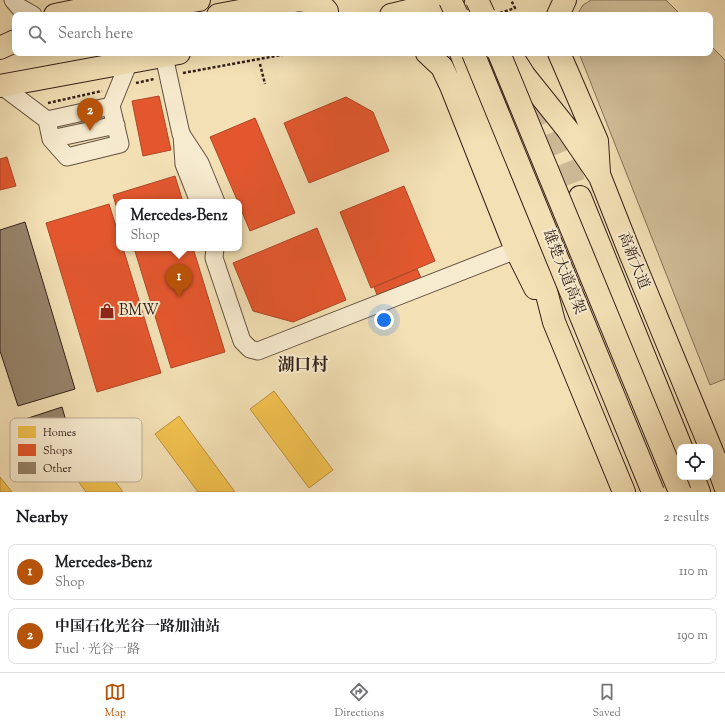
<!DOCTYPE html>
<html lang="en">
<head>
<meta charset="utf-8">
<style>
	:root { --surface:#fff; --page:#f2f2f2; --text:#202124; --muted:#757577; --line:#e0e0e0; --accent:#b45309 }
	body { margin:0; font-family:"Sorts Mill Goudy","Noto Serif SC",serif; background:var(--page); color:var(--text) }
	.controls { position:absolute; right:12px; bottom:12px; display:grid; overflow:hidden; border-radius:8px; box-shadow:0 4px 16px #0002 }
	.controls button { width:36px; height:36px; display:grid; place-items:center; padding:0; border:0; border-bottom:1px solid var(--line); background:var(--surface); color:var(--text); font:20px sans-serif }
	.you { position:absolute; left:384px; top:320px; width:14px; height:14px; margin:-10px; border:3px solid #fff; border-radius:50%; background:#1a73e8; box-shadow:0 0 0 6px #1a73e833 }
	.badge { display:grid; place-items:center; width:26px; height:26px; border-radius:50%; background:var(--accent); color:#fff; font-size:13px; font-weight:700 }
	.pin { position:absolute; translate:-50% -33px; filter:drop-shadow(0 1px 2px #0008) }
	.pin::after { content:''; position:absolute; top:21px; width:14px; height:12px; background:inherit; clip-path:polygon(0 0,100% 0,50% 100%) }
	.popup { position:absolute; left:116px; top:199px; width:126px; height:52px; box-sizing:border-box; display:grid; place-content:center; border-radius:8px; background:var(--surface); filter:drop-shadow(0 1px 3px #0005); font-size:13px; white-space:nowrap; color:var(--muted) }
	.popup b { font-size:15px; color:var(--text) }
	.popup::after { content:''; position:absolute; left:50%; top:100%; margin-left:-8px; border:8px solid transparent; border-top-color:var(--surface) }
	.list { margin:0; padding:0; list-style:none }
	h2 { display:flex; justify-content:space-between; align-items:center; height:52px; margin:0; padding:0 16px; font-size:17px }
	h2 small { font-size:13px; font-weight:400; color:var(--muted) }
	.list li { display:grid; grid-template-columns:26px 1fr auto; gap:12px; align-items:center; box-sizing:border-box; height:56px; margin:0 8px 8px; padding:0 8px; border:1px solid var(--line); border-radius:8px }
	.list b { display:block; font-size:15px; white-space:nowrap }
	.list p { margin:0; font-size:13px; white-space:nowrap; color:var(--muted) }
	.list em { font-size:13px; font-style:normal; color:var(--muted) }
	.icon { flex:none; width:22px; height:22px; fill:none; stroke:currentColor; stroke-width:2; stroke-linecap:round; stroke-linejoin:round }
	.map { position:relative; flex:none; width:725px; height:492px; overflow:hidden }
	.search { position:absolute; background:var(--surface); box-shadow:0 4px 16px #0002; left:12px; right:12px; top:12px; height:44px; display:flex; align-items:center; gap:10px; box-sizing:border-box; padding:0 14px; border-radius:8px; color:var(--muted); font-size:15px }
	.sheet { height:180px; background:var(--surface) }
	nav { display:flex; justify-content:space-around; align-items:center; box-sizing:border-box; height:56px; border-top:1px solid var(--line); background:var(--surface); font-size:11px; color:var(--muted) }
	nav a { display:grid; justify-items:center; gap:2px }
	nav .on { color:var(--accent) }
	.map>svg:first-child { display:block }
	.green { fill:#d3c09b; stroke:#84705a }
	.homes { fill:#f2c14e; stroke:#b9913e }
	.shops { fill:#e4572e; stroke:#af4728 }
	.building { fill:#97846b; stroke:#34211a }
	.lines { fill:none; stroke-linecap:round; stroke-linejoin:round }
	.major-tunnel { stroke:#cdba96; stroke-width:22; stroke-dasharray:22 11; stroke-linecap:butt }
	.minor-casing { stroke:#645141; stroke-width:19 }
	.major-casing { stroke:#34211a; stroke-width:24 }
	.path { stroke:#34211a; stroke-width:2.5; stroke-dasharray:3 2; stroke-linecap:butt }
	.minor { stroke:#f7ebcf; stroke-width:17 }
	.major { stroke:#f3e0b5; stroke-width:22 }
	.highway-bridge-casing { stroke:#34211a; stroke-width:24; stroke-linecap:butt }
	.highway-bridge { stroke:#f3e0b5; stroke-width:22 }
	.labels { text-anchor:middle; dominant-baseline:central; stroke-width:4; stroke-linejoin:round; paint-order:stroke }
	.street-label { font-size:15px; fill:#34211a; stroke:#f7ebcf }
	.poi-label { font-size:15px; fill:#34211a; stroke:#f7ebcf; text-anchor:start }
	.quarter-label { font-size:17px; font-weight:bold; fill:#34211a; stroke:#f7ebcf }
	.key { fill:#f7ebcf; stroke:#bcae99; stroke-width:1 }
	.key-label { font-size:11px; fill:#34211a }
</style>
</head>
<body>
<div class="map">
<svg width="725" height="492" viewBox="0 0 725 492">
	<rect width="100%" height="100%" fill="#f3e0b5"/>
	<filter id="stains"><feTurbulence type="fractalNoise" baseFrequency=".005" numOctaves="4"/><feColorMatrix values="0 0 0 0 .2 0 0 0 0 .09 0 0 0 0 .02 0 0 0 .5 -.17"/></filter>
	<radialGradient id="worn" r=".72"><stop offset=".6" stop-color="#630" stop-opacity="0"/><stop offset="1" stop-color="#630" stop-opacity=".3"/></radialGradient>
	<path class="green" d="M591,0H666L681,15H577L583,5Z
		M710,45L725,60V379L710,385L579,53H710Z"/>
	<path class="homes" d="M274,391L333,470L309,488L250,409Z
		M179,416L235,492H198L155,434Z
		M89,446L123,492H86L65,463Z
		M0,477L12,492H0Z"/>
	<path class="shops" d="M159,96L171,150L143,156L132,101Z
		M346,97L373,112L389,151L309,183L284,123Z
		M255,118L295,213L250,231L239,205V202H238L210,137Z
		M7,157L16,186L0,190V159Z
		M175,176L183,202H119V216L113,195Z
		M404,186L435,261L371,288L340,212Z
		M109,204L119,236V248H123L161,373L97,392L46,223Z
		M317,228L346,300L293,322L253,311L233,263Z
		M134,248H193L225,352L171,368Z
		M417,269L423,282L379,300L374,287Z"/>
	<path class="building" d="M25,222L75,389L18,406L0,351V230Z
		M62,407L66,421L17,436L13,423Z"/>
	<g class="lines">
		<path class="major-tunnel" d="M542,101L580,197"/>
		<g class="minor-casing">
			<path id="minor" d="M13,0L19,7L33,15
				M164,56L181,134L200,163L216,202
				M2,86L47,120L51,139L67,157L120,144L111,106L129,62
				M47,120L111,106
				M182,135L184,164L199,202
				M51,139L116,125
				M215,248L214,258L242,341L250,349L258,351L516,250"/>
		</g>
		<g class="major-casing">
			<path id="major" d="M298,0C308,2 320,2 327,11L326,15
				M55,15L124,1
				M109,15L199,0
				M218,15L300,0
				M391,15L453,0
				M558,15L565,0
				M0,48L15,41
				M427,53L442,67L451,86L516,250L535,288
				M461,53L514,186L542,275L554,322L624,492
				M510,53L524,75L568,130L600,177L628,248L716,461L725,486
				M559,53L597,141L599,173
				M0,86L179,53
				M580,197L681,447
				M693,477L699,492"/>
		</g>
		<path class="path" d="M500,13L515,8L511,0
			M260,64L265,84
			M183,73L292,53
			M136,83L154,79
			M48,103L102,91"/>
		<use href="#minor" class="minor"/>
		<use href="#major" class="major"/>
		<g class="highway-bridge-casing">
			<path id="highway-bridge" d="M450,0L457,15
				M477,0L484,15
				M473,53L653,492
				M499,53L680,492"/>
		</g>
		<use href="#highway-bridge" class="highway-bridge"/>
	</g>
	<defs>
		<g id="shop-bare" transform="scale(1.2)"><path d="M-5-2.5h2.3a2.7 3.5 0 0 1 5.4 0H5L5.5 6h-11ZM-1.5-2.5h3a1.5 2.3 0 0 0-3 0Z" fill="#8f2418" stroke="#f7ebcf" stroke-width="2.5" paint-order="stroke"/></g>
	</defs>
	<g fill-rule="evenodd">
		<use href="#shop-bare" x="107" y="311"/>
	</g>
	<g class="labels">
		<g class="street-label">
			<text transform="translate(633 261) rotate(68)">高新大道</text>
			<text transform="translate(563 272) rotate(68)">雄楚大道高架</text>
		</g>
		<g class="poi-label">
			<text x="119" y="311">BMW</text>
		</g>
		<g class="quarter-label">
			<text x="303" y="366">湖口村</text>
		</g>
	</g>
	<rect x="10" y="418" width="132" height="64" rx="6" class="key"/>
	<rect x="18" y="426" width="18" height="12" fill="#f2c14e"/>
	<rect x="18" y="444" width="18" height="12" fill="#e4572e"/>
	<rect x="18" y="462" width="18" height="12" fill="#97846b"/>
	<g class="key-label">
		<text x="43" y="436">Homes</text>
		<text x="43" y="454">Shops</text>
		<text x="43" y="472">Other</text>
	</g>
	<rect width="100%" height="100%" filter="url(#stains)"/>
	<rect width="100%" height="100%" fill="url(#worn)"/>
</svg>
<div class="controls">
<button><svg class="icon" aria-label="locate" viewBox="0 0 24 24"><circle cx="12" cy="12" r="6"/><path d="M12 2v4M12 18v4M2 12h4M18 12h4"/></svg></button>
</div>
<div class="you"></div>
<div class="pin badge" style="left:179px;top:297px">1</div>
<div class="popup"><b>Mercedes-Benz</b>Shop</div>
<div class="pin badge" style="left:90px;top:131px">2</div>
<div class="search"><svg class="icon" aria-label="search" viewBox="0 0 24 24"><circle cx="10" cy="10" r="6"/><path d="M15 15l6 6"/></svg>Search here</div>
</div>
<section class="sheet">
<h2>Nearby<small>2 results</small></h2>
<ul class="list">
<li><span class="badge">1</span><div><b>Mercedes-Benz</b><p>Shop</p></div><em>110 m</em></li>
<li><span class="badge">2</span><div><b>中国石化光谷一路加油站</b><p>Fuel · 光谷一路</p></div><em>190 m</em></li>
</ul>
</section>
<nav>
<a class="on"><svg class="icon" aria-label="map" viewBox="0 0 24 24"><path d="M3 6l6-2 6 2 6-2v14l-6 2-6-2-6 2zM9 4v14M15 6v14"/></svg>Map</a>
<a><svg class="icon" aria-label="directions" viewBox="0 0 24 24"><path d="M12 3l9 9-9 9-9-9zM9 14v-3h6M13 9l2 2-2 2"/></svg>Directions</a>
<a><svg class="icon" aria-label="saved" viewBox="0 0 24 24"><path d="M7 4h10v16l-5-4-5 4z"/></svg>Saved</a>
</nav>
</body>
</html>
